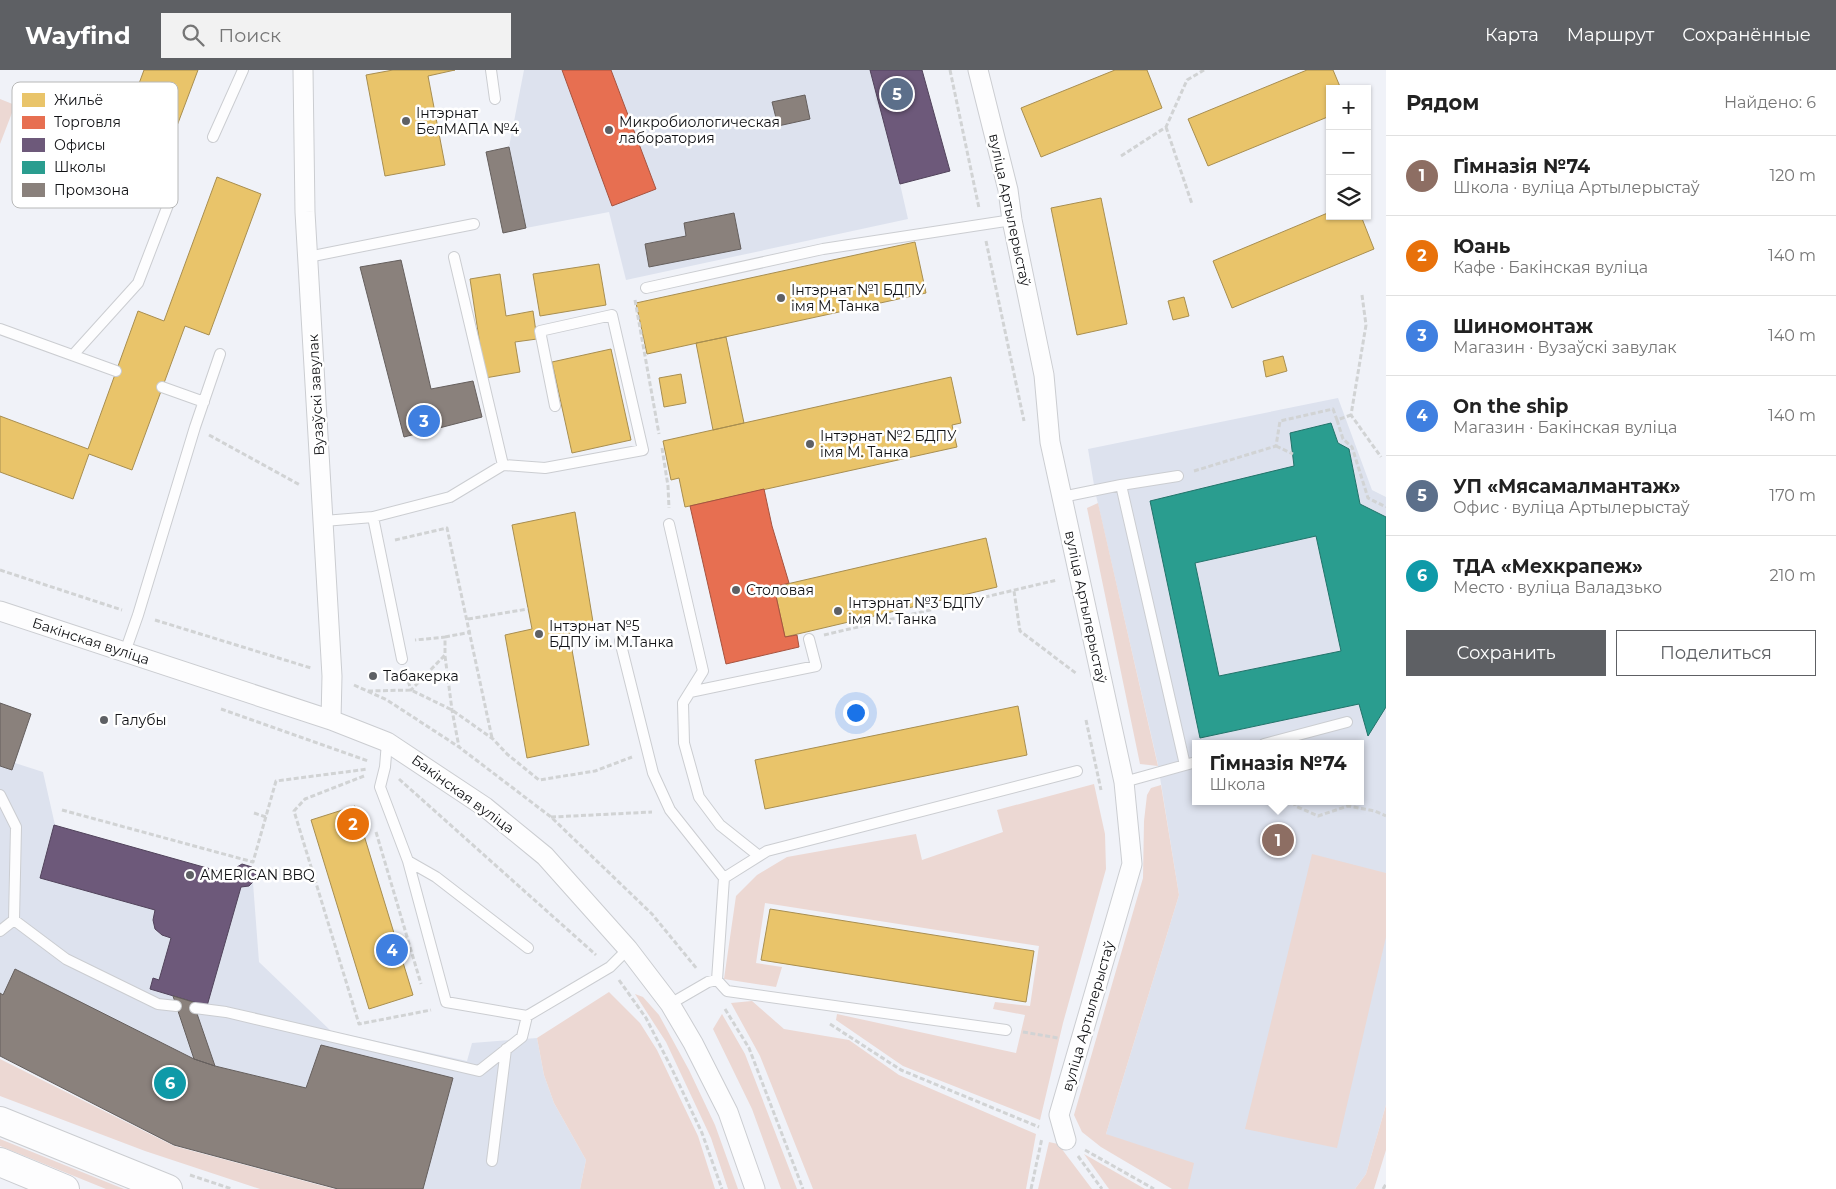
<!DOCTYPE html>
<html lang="ru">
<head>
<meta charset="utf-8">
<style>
	:root { --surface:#fff; --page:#f2f2f2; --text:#222; --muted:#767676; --line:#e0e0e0; --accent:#5e6064 }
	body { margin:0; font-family:Montserrat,sans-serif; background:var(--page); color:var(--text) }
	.controls { position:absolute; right:15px; top:15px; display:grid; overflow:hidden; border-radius:0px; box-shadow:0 1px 4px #0004 }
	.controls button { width:45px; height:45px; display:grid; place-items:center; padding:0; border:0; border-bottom:1px solid var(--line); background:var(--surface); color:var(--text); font:25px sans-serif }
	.you { position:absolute; left:855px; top:642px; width:18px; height:18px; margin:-12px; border:4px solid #fff; border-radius:50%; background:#1a73e8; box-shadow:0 0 0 8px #1a73e833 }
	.badge { display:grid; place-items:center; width:32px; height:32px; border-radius:50%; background:var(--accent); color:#fff; font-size:16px; font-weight:700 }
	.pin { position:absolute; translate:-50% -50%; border:2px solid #fff; box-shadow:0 1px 5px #0006 }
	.popup { position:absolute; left:1192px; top:670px; width:172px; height:65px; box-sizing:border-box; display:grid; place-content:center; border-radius:0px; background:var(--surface); filter:drop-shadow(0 1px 4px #0005); font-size:16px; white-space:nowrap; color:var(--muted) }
	.popup b { font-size:19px; color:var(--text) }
	.popup::after { content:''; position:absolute; left:50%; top:100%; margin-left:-10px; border:10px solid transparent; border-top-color:var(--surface) }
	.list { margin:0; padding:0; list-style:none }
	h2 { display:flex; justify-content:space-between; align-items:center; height:65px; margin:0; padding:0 20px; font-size:21px }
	h2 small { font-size:16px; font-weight:400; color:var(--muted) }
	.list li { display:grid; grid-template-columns:32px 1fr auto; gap:15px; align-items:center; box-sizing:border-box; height:80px; padding:0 20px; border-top:1px solid var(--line) }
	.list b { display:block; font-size:19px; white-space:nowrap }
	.list p { margin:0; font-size:16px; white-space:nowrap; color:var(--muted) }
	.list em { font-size:16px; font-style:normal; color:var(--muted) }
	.actions { display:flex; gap:10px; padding:15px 20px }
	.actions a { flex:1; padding:11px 0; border:1px solid var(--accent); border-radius:0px; text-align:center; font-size:18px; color:var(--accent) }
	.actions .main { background:var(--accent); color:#fff }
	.icon { flex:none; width:28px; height:28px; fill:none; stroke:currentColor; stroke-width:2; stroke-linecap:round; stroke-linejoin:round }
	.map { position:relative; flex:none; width:1386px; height:1119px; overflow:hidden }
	header { display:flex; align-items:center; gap:30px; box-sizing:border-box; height:70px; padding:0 25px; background:var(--accent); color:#fff }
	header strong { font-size:24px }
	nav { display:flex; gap:28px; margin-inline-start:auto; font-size:18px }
	.search { width:350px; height:45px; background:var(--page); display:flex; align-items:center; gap:12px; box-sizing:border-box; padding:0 18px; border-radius:0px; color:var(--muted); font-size:19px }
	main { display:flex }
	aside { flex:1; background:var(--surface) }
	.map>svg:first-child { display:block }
	.built { fill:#dde2ee; fill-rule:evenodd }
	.green { fill:#ecd8d3 }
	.homes { fill:#e9c46a; stroke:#a88e50 }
	.shops { fill:#e76f51; stroke:#a6533f }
	.offices { fill:#6d597a; stroke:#51435b }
	.schools { fill:#2a9d8f; stroke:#22736a; fill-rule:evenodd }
	.industry { fill:#8a817c; stroke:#655f5d }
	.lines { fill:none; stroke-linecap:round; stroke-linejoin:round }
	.service-casing { stroke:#cbcdd1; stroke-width:12 }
	.minor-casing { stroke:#cbcdd1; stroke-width:21 }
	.secondary-casing { stroke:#cbcdd1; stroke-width:30 }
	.path { stroke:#d1d3d4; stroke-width:3; stroke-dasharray:5 2.5; stroke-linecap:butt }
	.service { stroke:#fdfdfe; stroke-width:10 }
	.minor { stroke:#fdfdfe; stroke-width:19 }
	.secondary { stroke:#fdfdfe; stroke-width:28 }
	.poi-dot { fill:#5e6064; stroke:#fff; stroke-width:2 }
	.labels { text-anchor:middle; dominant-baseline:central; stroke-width:5; stroke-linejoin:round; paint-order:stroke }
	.poi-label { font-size:14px; fill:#101114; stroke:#fff; text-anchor:start }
	.street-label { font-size:14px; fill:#101114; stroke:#fff }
	.key { fill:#fff; stroke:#b7b8b8; stroke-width:1 }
	.key-label { font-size:14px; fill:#101114 }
</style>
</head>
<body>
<header>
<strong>Wayfind</strong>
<div class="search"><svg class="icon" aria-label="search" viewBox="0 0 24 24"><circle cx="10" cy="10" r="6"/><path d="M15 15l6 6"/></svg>Поиск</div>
<nav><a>Карта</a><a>Маршрут</a><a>Сохранённые</a></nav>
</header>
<main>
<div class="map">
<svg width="1386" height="1119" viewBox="0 0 1386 1119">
	<rect width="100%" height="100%" fill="#f0f2f8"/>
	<path class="built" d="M524,0H922L900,114L908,149L626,210L609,142L526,158L509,77Z
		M1338,328L1372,420L1386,427V1035L1366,1104L1355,1119H1188L1106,1064L1179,825L1158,695L1095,421L1088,379ZM1196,674H1360V731H1196Z
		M0,633L31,644L15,693L43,702L55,755L232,805L237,797L242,794L252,797L256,805L253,813L259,892L331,961L467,991L472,973L537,968L544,1005L554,1033L586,1090L580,1119H338L174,1075L0,986Z"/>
	<path class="green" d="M0,29L15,35L0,74Z
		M1098,433L1158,696L1140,694L1087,438Z
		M1094,714L1105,764L1106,799L1063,953L1040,1050L903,996L836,950L837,944L1016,983L1025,945L993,939L995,932L1030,936L1039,876L765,833L756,893L782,897L776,917L724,909L736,826L757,805L787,787L916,764L922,790L1003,762L997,740Z
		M1161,715L1179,825L1106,1064L1194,1093L1188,1119H1172L1101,1077L1082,1062L1074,1045L1143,808L1144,751L1147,725L1151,718Z
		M1312,784L1386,803V867L1337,1078L1245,1059Z
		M609,922L640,953L657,980L698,1066L715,1119H580L586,1090L554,1033L544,1005L537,968Z
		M635,924L643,927L659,945L689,1000L715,1055L738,1119H728L711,1068L666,972Z
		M752,931L784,959L849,970L899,1005L1036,1064L1026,1119H813L760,986L731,933Z
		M722,944L745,984L797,1119H781L752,1039L713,959Z
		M0,989L174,1076L334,1119H260L145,1081L0,1026Z
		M1386,1035V1080L1374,1119H1355L1366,1104Z
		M0,1069L124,1119H106L0,1076Z
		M1049,1072L1058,1074L1092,1119H1038Z
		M1084,1084L1145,1119H1109Z"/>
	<path class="homes" d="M144,0H198L163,93L116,76Z
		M393,0H455L428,6L445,95L385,106L366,5Z
		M1115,0H1147L1162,38L1041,87L1021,38Z
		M1307,0H1333L1341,19H1330V46L1208,96L1188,49Z
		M217,107L261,124L209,265L185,256L132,400L89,384L73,429L0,402V346L88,379L138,241L164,251Z
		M1101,128L1127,254L1077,265L1051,138Z
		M1330,142V146H1361L1374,179L1232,238L1213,191Z
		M915,172L926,223L647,284L636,233Z
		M599,194L606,235L540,246L533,204Z
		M500,204L506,246L533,241L537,269L515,272L520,302L485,308L470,209Z
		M1184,227L1189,246L1173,250L1168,231Z
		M726,267L744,353L713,360L696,273Z
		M611,279L631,370L572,383L552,292Z
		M1283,286L1287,301L1266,307L1263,291Z
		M681,304L686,333L664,337L659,308Z
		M951,307L961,353L952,355L957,377L685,437L679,408L671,410L663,371Z
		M575,442L594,558L569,563L589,675L527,688L505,565L532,559L512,455Z
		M986,468L997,517L785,567L774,517Z
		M1018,636L1027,685L765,739L755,690Z
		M355,736L413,925L369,939L311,750Z
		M770,839L1034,881L1026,932L761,890Z"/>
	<path class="shops" d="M562,0H611L656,119L612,136Z
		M764,419L772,456L789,513L774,517L785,567L797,565L799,577L726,594L690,436Z"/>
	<path class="offices" d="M870,0H922L950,101L900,114Z
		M54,755L232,805L237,797L242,794L252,797L256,805V809L249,816L241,817L207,936L150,919L153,908L159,910L171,868L162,865L155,859L153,850L155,840L40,808Z"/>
	<path class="schools" d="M1331,353L1338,373L1349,379L1360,434L1386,447V637L1368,666L1359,634L1200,668L1150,431L1294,396L1290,363ZM1316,466L1341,581L1219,606L1195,493Z"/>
	<path class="industry" d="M805,25L810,49L778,56L772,32Z
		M509,77L526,158L503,163L486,82Z
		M734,143L741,179L649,197L645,174L686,166L684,153Z
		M401,190L431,319L473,311L482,347L404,367L360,197Z
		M0,633L31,644L12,700L0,696Z
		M15,899L194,989L215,996L306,1018L321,975L453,1008L423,1119H338L174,1075L0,986V923L3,925Z
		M173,926L193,932L215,996L194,989Z"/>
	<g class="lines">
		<g class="service-casing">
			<path id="service" d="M491,0L495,29
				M213,67L243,0
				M308,187L474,154
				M454,187L503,395
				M646,218L823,179L1012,150
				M0,259L116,301
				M73,285L138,213L168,135
				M162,317L204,332
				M1178,406L1121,415L1185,695
				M1062,427L1121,415
				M373,447L402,589
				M324,451L373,447L450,427L503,395L545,398L643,380L612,245L540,261L555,336
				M669,454L703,601L683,633L684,673L699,727L720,755L759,786
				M620,571L653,703L670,740L724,808
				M125,582L138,545L195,357L220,284
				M690,622L816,596L809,569
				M387,672L385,697L380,717L408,791L446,932L527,946L610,897L628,879
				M1264,674L1347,652
				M1124,712L1196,692
				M0,725L16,757L14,850L66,889L158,934L176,936
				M408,791L436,807L528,878
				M0,861L14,850
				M717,910L724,808L767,781L1077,701
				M670,934L708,912L717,910L727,921L1006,960
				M195,938L226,942L479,1001L522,967L527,946
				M492,1091L506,979"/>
		</g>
		<g class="minor-casing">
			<path id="minor" d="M303,0L305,142L332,606L331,650
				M978,0L1008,120L1012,150L1044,305L1050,372L1124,712L1132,794L1059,1045L1066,1070
				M0,541L331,650L387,672L485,737L545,786L628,879L670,934L693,973L728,1042L755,1119"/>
		</g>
		<g class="secondary-casing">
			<path id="secondary" d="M0,1051L168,1119
				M0,1092L65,1119"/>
		</g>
		<path class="path" d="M950,0L979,138
			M1166,57L1192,134
			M1121,86L1166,57L1187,10L1204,0
			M986,171L1024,351
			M1362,225L1366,255L1351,345L1381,387
			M635,230L659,364
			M1337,350L1343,369L1352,377L1368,428L1386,437
			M209,365L300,415
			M1276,376L1293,384
			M662,378L668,416L669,438
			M1194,401L1276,376L1280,351L1333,339L1337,350L1351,345
			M395,470L447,458L492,668
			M0,500L122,540
			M1014,521L1020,561L1077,604
			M468,549L528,539
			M155,550L311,598
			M824,565L1057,510
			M445,567L471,562
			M445,586L452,640L459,677
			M406,604L411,620L445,585V567L415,570
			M354,615L387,630L459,677L551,747L652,844L697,899
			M368,621L411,620L452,640L493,669L507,684L539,710L595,701L632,687
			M221,639L368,691
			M1086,650L1101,720
			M364,706L305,729L294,741L359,954L431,940
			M399,709L596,885
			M1294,731L1295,736L1318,746L1348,736L1375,741L1386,746
			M62,740L253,792L276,711L368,699
			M254,743L266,747
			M551,747L652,742
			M376,762L421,914
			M619,910L646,948L672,999L702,1063L722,1119
			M725,939L749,978L803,1119
			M830,954L901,1000L1039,1057
			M1023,962L1058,968
			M1085,1080L1154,1119
			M1078,1086L1102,1119
			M190,1105L232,1119
			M1031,1119L1042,1068
			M1383,1119L1386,1114"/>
		<use href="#service" class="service"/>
		<use href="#minor" class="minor"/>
		<use href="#secondary" class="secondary"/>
	</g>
	<g class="poi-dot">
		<circle cx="406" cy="51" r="5"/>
		<circle cx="609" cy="60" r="5"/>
		<circle cx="781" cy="228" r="5"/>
		<circle cx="810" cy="374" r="5"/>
		<circle cx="736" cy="520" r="5"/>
		<circle cx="838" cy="541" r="5"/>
		<circle cx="539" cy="564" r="5"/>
		<circle cx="373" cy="606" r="5"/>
		<circle cx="104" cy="650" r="5"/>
		<circle cx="190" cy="805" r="5"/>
	</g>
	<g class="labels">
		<g class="poi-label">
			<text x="416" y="43">Інтэрнат<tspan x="416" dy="16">БелМАПА №4</tspan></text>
			<text x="619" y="52">Микробиологическая<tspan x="619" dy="16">лаборатория</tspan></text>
			<text x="791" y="220">Інтэрнат №1 БДПУ<tspan x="791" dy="16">імя М. Танка</tspan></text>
			<text x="820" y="366">Інтэрнат №2 БДПУ<tspan x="820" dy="16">імя М. Танка</tspan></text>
			<text x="746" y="520">Столовая</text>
			<text x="848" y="533">Інтэрнат №3 БДПУ<tspan x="848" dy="16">імя М. Танка</tspan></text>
			<text x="549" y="556">Інтэрнат №5<tspan x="549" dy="16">БДПУ ім. М.Танка</tspan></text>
			<text x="383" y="606">Табакерка</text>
			<text x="114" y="650">Галубы</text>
			<text x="200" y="805">AMERICAN BBQ</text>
		</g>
		<g class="street-label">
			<text transform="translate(1010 140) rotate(78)">вуліца Артылерыстаў</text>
			<text transform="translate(316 325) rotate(-93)">Вузаўскі завулак</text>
			<text transform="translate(1086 537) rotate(78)">вуліца Артылерыстаў</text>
			<text transform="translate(91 571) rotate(18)">Бакінская вуліца</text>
			<text transform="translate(463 724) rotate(36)">Бакінская вуліца</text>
			<text transform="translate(1088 946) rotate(-74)">вуліца Артылерыстаў</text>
		</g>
	</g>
	<rect x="12" y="12" width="166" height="126" rx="8" class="key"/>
	<rect x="22" y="23" width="23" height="14" fill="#e9c46a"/>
	<rect x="22" y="46" width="23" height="13" fill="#e76f51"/>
	<rect x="22" y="68" width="23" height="14" fill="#6d597a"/>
	<rect x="22" y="91" width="23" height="13" fill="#2a9d8f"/>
	<rect x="22" y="113" width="23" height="14" fill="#8a817c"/>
	<g class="key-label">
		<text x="54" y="35">Жильё</text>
		<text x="54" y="57">Торговля</text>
		<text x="54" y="80">Офисы</text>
		<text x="54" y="102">Школы</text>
		<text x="54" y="125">Промзона</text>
	</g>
</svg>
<div class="controls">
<button>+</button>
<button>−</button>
<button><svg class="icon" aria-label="layers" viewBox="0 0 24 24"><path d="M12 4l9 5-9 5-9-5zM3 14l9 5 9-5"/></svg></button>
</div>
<div class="you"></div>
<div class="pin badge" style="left:1278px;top:770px;background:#8d6e63">1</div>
<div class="popup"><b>Гімназія №74</b>Школа</div>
<div class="pin badge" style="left:353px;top:754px;background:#e8710a">2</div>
<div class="pin badge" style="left:424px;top:351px;background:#3f7fe0">3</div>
<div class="pin badge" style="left:392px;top:880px;background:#3f7fe0">4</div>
<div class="pin badge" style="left:897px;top:24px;background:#5c6f8a">5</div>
<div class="pin badge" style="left:170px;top:1013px;background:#0f9aa8">6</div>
</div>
<aside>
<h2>Рядом<small>Найдено: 6</small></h2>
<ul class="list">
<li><span class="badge" style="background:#8d6e63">1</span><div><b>Гімназія №74</b><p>Школа · вуліца Артылерыстаў</p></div><em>120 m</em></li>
<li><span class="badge" style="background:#e8710a">2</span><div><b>Юань</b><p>Кафе · Бакінская вуліца</p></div><em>140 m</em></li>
<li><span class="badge" style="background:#3f7fe0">3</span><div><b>Шиномонтаж</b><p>Магазин · Вузаўскі завулак</p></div><em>140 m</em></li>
<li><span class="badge" style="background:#3f7fe0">4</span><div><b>On the ship</b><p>Магазин · Бакінская вуліца</p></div><em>140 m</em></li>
<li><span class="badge" style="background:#5c6f8a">5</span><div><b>УП «Мясамалмантаж»</b><p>Офис · вуліца Артылерыстаў</p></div><em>170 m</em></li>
<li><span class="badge" style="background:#0f9aa8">6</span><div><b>ТДА «Мехкрапеж»</b><p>Место · вуліца Валадзько</p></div><em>210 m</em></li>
</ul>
<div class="actions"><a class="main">Сохранить</a><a>Поделиться</a></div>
</aside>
</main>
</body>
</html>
